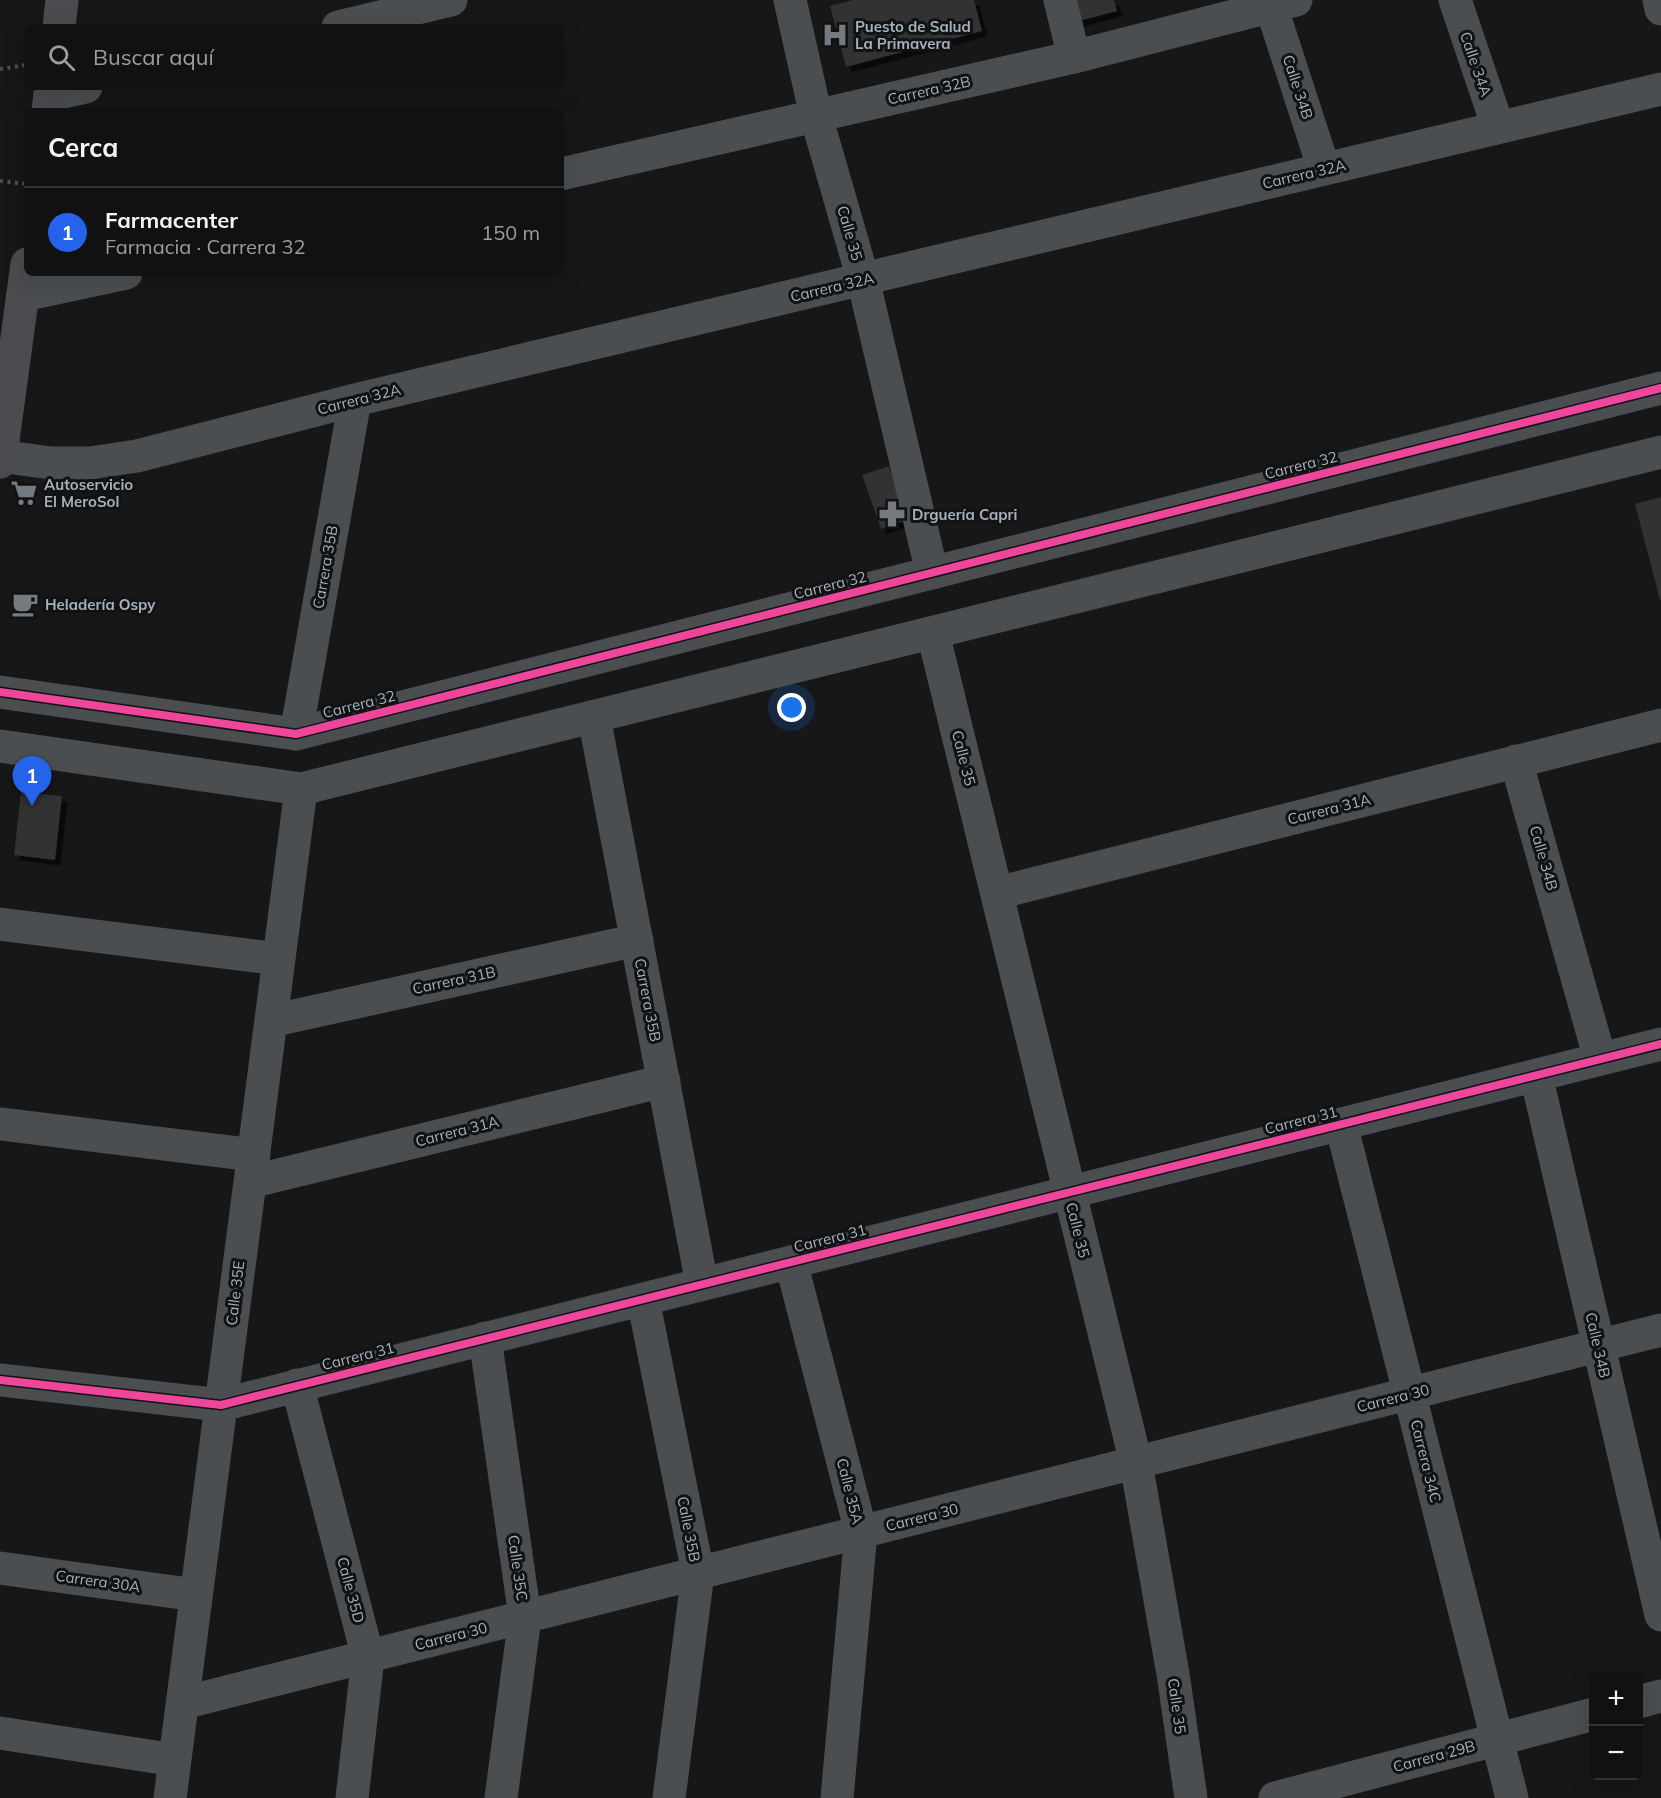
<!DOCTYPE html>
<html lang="es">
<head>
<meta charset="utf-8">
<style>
	:root { --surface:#111112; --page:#1a1a1b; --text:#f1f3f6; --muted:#9c9d9f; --line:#303132; --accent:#2563eb }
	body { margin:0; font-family:Mulish,sans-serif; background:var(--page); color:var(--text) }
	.controls { position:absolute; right:18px; bottom:18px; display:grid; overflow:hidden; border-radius:9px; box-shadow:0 6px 24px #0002 }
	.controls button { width:54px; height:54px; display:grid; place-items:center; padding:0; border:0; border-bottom:2px solid var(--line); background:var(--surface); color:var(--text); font:30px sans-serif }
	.you { position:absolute; left:792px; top:708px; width:21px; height:21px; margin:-15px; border:4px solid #fff; border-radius:50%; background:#1a73e8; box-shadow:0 0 0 9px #1a73e833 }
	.badge { display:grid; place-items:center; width:39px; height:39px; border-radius:50%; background:var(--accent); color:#fff; font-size:20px; font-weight:700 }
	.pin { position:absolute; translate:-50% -50px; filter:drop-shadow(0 2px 3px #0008) }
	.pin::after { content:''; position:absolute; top:32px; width:21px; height:18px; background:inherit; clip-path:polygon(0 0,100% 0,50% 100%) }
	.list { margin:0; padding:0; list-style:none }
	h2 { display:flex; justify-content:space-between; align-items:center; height:78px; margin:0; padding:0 24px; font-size:26px }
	h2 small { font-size:20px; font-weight:400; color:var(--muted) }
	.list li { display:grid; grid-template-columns:39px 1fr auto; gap:18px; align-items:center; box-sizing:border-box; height:90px; padding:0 24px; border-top:2px solid var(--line) }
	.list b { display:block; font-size:22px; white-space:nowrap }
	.list p { margin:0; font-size:20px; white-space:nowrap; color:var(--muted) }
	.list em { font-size:20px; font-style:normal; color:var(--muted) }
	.icon { flex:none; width:33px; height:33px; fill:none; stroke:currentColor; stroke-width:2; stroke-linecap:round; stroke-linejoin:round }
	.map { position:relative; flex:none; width:1661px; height:1798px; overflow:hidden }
	.search { position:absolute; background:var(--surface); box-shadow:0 6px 24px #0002; left:24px; top:24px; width:540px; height:66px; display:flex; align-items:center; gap:15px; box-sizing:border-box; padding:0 21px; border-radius:9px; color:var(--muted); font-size:22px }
	.panel { position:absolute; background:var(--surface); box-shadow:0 6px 24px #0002; left:24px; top:108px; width:540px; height:168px; border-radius:9px }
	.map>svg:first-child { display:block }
	.building { fill:#303032; filter:url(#shadow) }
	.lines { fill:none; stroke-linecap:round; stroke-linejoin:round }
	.path { stroke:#4d4f52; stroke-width:4; stroke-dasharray:3 4.5; stroke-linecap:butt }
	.minor { stroke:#4b4e51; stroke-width:33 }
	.tertiary { stroke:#4b4e51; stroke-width:33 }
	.secondary { stroke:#4a4c4f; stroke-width:33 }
	.cycleway-casing { stroke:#111214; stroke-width:11 }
	.cycleway { stroke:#ed469a; stroke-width:8 }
	.labels { text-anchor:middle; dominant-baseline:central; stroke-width:6; stroke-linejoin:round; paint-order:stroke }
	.poi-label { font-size:15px; font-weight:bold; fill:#a8b0b9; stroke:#111214; text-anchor:start }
	.street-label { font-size:15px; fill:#a8b0b9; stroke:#111214 }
</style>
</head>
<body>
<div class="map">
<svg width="1661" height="1798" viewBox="0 0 1661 1798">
	<defs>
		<filter id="shadow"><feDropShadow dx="5.5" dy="5.5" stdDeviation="0" flood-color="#0009"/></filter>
	</defs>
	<rect width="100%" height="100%" fill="#171718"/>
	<path class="building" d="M853,0H974L982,31L846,67L830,6Z
		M1074,0H1114L1117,11L1079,21Z
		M889,466L907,520L881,529L862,475Z
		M1661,497V600H1660L1635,504Z
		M21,792L62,796L55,860L14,855Z"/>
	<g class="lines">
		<path class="path" d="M0,69L26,65
			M0,181L27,184"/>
		<path class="minor" d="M790,0L816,116L863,279L932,573
			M1060,0L1074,57
			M1455,0L1498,127
			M1659,0L1661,9
			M1271,6L1324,169
			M338,27L451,0
			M50,95L86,87
			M561,174L1074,57L1296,0
			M23,295L126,273
			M0,456L51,463H90L137,456L355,400L1661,89
			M933,633L1136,1463L1173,1674L1191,1798
			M594,717L702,1284
			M296,734L355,400
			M1516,761L1600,1059
			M997,893L1661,725
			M0,924L279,959
			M271,1021L637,940
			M1536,1075L1661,1615
			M0,1124L254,1155
			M1341,1124L1512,1798
			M250,1182L664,1081
			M791,1262L861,1532L837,1798
			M643,1299L698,1573L669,1798
			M485,1338L525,1617L501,1798
			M0,1380L221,1405L1661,1044
			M297,1385L368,1657L352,1798
			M0,1568L196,1595
			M1638,1702L1661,1696
			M183,1703L1661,1330
			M0,1733L175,1760
			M170,1798L301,789
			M1275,1798L1594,1714"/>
		<path class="tertiary" d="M0,692L296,734L1661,388
			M0,746L301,789L1661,452"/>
		<path class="secondary" d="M59,27L62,0
			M48,111L51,87
			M0,462L27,264"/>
		<g class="cycleway-casing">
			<path id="cycleway" d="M0,692L296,734L1661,388
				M0,1380L221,1405L1661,1044"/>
		</g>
		<use href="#cycleway" class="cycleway"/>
	</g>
	<defs>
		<g id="hospital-bare" transform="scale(2.07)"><path d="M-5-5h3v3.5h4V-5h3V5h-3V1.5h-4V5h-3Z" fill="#757a81" stroke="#111214" stroke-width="2.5" paint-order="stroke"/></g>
		<g id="supermarket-bare" transform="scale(2.07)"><path d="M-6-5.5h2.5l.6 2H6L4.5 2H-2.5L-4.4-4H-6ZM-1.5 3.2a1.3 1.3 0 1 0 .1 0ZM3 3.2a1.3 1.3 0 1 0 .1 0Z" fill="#757a81" stroke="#111214" stroke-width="2.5" paint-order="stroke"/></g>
		<g id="pharmacy-bare" transform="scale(2.07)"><path d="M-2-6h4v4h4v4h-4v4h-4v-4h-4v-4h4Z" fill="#757a81" stroke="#111214" stroke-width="2.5" paint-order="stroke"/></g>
		<g id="cafe-bare" transform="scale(2.07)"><path d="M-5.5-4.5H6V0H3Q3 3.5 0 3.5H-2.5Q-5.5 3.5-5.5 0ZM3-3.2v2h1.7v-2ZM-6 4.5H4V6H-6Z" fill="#757a81" stroke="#111214" stroke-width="2.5" paint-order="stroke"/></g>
	</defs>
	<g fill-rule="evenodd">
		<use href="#hospital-bare" x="835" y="35"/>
		<use href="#supermarket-bare" x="24" y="493"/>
		<use href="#pharmacy-bare" x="892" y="514"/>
		<use href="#cafe-bare" x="25" y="604"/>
	</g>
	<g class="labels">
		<g class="poi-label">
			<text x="855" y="26">Puesto de Salud<tspan x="855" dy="17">La Primavera</tspan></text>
			<text x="44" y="484">Autoservicio<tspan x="44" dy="17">El MeroSol</tspan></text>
			<text x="912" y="514">Drguería Capri</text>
			<text x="45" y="604">Heladería Ospy</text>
		</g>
		<g class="street-label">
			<text transform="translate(1476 64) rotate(71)">Calle 34A</text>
			<text transform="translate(1298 87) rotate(72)">Calle 34B</text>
			<text transform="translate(929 90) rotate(-13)">Carrera 32B</text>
			<text transform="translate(1304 174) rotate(-13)">Carrera 32A</text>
			<text transform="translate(850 233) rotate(74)">Calle 35</text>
			<text transform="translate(832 287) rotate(-13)">Carrera 32A</text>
			<text transform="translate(359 399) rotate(-14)">Carrera 32A</text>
			<text transform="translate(1301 465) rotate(-14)">Carrera 32</text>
			<text transform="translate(325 567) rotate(-80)">Carrera 35B</text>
			<text transform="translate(830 585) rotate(-14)">Carrera 32</text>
			<text transform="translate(359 704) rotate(-14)">Carrera 32</text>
			<text transform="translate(964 758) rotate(76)">Calle 35</text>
			<text transform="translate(1329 809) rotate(-14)">Carrera 31A</text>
			<text transform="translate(1544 858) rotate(74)">Calle 34B</text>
			<text transform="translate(454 980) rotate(-12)">Carrera 31B</text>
			<text transform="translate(648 1000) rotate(79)">Carrera 35B</text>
			<text transform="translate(1301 1120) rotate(-14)">Carrera 31</text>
			<text transform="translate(457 1131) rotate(-14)">Carrera 31A</text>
			<text transform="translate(1078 1230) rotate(76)">Calle 35</text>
			<text transform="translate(830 1238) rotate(-14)">Carrera 31</text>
			<text transform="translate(235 1293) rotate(-83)">Calle 35E</text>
			<text transform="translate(1598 1345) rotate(77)">Calle 34B</text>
			<text transform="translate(358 1356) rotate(-14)">Carrera 31</text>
			<text transform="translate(1393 1398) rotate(-14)">Carrera 30</text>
			<text transform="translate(1426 1461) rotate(76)">Carrera 34C</text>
			<text transform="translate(850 1491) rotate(76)">Calle 35A</text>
			<text transform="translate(922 1517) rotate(-14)">Carrera 30</text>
			<text transform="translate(689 1529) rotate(79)">Calle 35B</text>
			<text transform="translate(518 1568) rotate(82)">Calle 35C</text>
			<text transform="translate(98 1581) rotate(8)">Carrera 30A</text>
			<text transform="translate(351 1590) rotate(75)">Calle 35D</text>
			<text transform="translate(451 1636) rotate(-14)">Carrera 30</text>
			<text transform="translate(1177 1706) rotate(82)">Calle 35</text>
			<text transform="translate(1434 1756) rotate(-15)">Carrera 29B</text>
		</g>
	</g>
</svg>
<div class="controls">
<button>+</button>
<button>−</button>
</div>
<div class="you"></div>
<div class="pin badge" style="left:32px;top:806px">1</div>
<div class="search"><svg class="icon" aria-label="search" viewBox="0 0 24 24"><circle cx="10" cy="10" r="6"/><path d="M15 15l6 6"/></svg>Buscar aquí</div>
<section class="panel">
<h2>Cerca<small></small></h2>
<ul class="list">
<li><span class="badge">1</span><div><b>Farmacenter</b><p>Farmacia · Carrera 32</p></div><em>150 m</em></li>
</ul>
</section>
</div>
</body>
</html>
